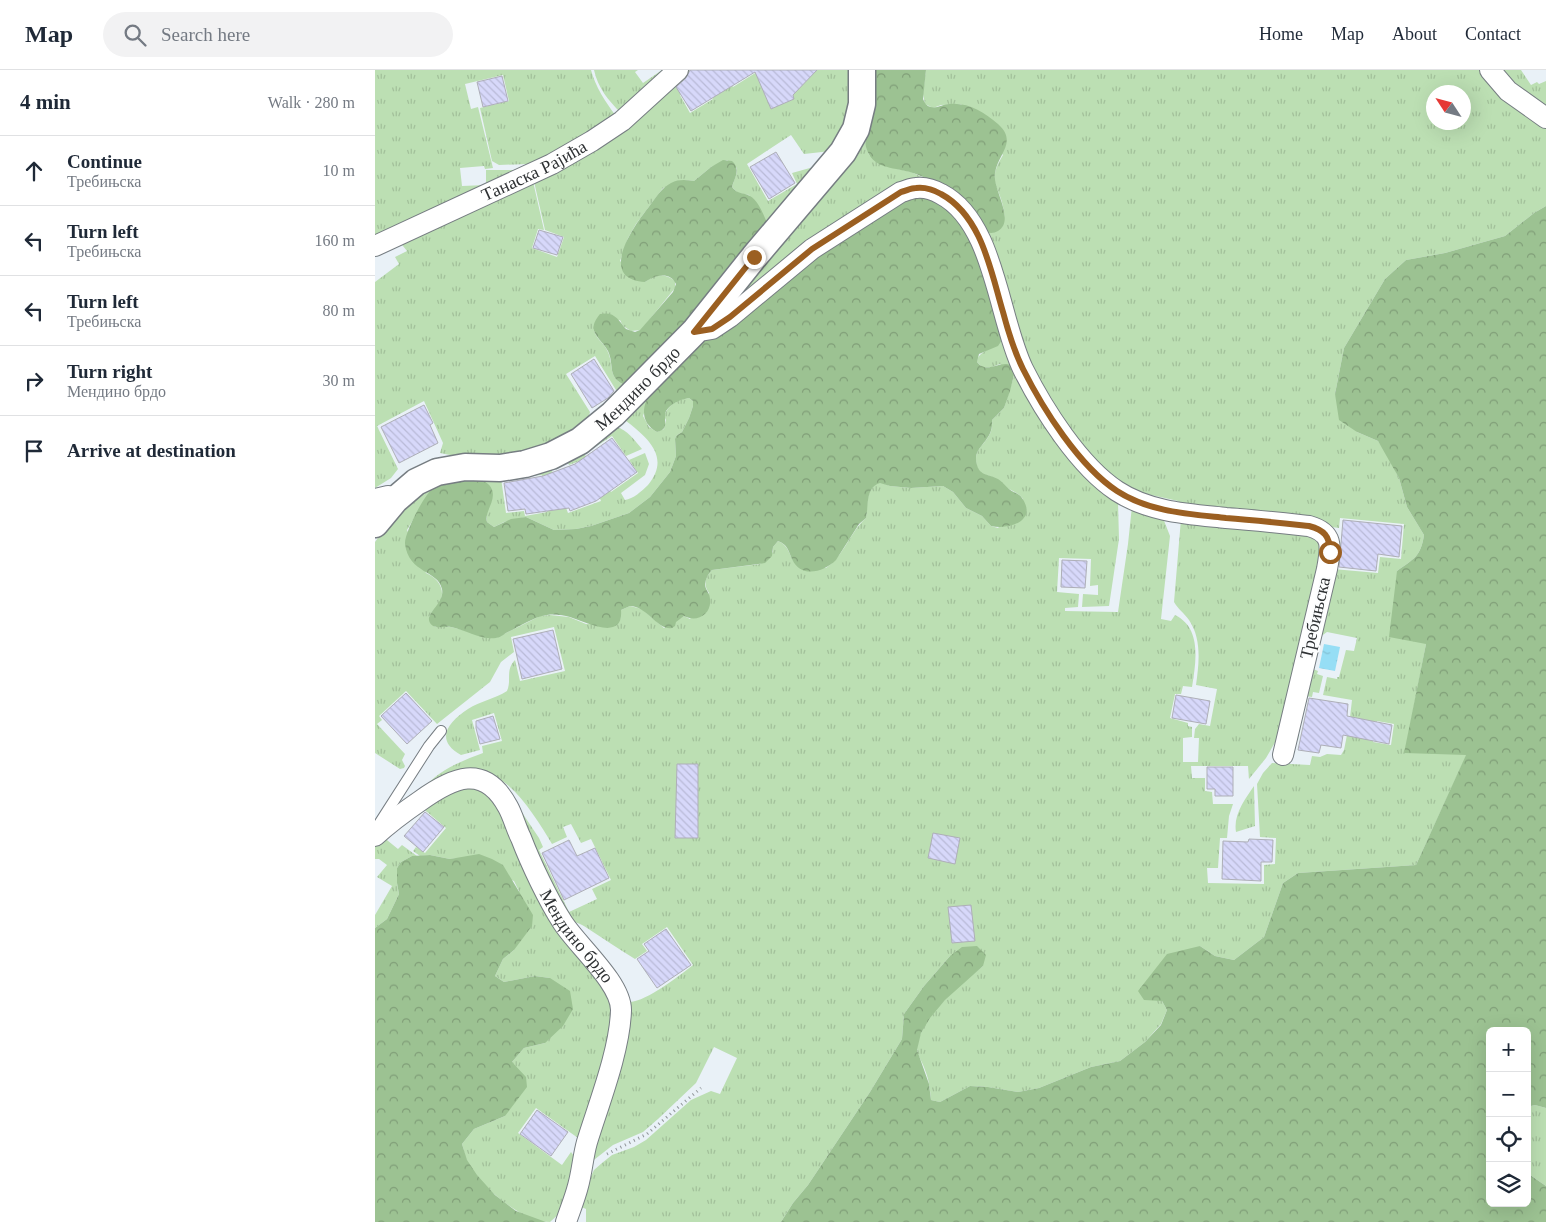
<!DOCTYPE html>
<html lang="en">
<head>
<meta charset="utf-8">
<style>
	:root { --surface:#fff; --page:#f2f2f3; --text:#1f2937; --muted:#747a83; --line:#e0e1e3 }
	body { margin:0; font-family:"Times New Roman",serif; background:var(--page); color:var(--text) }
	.controls { position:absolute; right:15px; bottom:15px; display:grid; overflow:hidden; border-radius:8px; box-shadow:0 5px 20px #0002 }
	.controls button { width:45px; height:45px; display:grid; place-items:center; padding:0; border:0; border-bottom:1px solid var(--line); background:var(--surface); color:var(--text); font:25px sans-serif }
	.compass { position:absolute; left:1051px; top:15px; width:45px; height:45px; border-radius:50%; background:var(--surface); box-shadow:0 5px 20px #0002; rotate:306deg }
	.stop { position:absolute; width:15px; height:15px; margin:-11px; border:4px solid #9b5f21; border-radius:50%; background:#fff }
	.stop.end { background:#9b5f21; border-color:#fff; box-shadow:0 1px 5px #0008 }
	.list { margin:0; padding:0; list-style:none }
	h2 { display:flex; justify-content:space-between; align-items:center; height:65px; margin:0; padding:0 20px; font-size:21px }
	h2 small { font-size:16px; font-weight:400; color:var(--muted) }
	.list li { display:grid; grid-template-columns:32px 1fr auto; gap:15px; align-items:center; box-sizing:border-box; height:70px; padding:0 20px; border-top:1px solid var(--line) }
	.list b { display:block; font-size:19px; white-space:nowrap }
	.list p { margin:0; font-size:16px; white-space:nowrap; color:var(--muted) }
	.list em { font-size:16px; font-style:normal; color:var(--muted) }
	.icon { flex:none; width:28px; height:28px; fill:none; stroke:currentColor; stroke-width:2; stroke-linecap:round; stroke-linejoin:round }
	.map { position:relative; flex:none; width:1171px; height:1152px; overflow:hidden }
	header { display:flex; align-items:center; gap:30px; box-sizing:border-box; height:70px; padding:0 25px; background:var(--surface); border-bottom:1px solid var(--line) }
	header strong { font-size:24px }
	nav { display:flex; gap:28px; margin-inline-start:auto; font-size:18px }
	.search { width:350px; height:45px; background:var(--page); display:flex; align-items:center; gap:12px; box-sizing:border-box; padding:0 18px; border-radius:28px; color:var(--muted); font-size:19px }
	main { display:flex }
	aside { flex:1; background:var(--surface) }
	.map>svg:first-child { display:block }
	.grass { fill:url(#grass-tufts); fill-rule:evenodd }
	.forest { fill:url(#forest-crowns) }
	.water { fill:url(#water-ripples) }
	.building { fill:url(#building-back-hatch); stroke:#aeafb7 }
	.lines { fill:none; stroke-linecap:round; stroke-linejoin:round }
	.service-casing { stroke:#767d82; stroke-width:12 }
	.minor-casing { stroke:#767d82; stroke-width:22 }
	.tertiary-casing { stroke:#767d82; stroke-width:29 }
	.path { stroke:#91969a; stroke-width:3; stroke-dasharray:1 4; stroke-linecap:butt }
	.service { stroke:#fff; stroke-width:10 }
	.minor { stroke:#fff; stroke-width:20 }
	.tertiary { stroke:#fff; stroke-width:26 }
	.route { stroke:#9b5f21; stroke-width:6 }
	.labels { text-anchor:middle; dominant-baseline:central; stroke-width:4; stroke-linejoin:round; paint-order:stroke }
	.street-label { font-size:18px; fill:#2e3133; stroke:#fcfdfe }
</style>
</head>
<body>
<header>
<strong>Map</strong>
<div class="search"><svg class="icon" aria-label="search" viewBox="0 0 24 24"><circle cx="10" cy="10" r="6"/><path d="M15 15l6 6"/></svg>Search here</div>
<nav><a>Home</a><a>Map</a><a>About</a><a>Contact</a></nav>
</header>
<main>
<aside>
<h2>4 min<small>Walk · 280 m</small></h2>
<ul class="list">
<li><svg class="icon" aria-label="ahead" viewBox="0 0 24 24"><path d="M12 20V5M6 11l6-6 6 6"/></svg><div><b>Continue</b><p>Требињска</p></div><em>10 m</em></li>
<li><svg class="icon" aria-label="left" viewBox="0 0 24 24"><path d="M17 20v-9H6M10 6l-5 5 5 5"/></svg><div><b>Turn left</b><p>Требињска</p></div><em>160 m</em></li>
<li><svg class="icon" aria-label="left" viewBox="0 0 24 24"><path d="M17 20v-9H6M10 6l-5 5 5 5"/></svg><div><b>Turn left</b><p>Требињска</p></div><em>80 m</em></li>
<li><svg class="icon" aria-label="right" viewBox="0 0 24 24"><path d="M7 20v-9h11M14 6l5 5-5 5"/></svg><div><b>Turn right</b><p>Мендино брдо</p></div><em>30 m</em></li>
<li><svg class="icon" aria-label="arrive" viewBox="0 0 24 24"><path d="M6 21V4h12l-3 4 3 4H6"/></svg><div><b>Arrive at destination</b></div></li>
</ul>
</aside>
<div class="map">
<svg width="1171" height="1152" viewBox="0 0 1171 1152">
	<defs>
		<pattern id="grass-tufts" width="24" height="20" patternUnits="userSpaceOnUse" patternTransform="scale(1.25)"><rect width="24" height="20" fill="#bcdfb3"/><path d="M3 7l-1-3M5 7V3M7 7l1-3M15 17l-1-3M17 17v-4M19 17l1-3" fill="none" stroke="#a2c09a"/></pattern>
		<pattern id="forest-crowns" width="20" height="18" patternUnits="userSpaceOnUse" patternTransform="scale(1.25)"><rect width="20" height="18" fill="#9cc292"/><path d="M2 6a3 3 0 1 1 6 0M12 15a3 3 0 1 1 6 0" fill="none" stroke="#809e78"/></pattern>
		<pattern id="water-ripples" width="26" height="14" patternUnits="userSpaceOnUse" patternTransform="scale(1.25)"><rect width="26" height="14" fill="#96def5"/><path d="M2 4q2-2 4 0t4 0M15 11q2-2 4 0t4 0" fill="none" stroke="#82bfd2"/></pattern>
		<pattern id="building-back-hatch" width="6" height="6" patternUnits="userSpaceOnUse" patternTransform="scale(1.25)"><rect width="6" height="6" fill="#d7d8fa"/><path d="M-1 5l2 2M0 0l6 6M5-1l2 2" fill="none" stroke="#b9bad7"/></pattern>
	</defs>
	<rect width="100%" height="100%" fill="#e9f1f7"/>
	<path class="grass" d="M0,0H216C220,16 231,33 241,46L223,64L153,94L124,95L117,91L105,38L134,31L128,5L90,14L96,39L103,37L118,98L110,99L109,96L85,98L87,116L111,115V100H141L148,101L0,171Z
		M219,0H263L260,2L268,13L287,0H298L246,43C233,30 223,18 219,0Z
		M309,0H348L358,17L385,0H476L473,48L456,81L429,84L416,65L372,94L393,131L422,114L417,103L442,96L393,155L374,125L363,123L357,117L362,102V98L352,90L336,97L319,111L311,110L288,118L261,154L253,168L245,191L270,212C280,204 290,203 300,211V218L266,260L256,261L248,256L245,250L219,260C221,269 228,272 232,280C240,295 231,308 252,316L244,322L241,320L220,286L191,304L215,342L212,353L176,376L128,387H85L65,383L68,373L49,331L2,356L23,399L16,408L0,418V212L24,194L20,187L32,181L24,171L157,107L169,160L163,159L157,178L182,187L189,167L170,160L158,107L307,2L317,17L305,25L315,43L338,29L328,11L318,16L308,1Z
		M551,0H1110L1171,54V136L1159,143L1130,166L1070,183L1031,190L1010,209L969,278L960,324L982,362L1003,371L1012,384L1024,408L1032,437L1049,465C1046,486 1039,489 1022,501L1051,574L1030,682L1092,684L1041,795L923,803L908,813L889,867L859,890L840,886L825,876L787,931L792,940L786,954L770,972L745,991L716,997L664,1018L643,1022L613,1017L595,1016L565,1032L556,1030C555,1019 554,1010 550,1000C548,993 542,985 542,978C545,946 585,915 608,896L575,886L549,916L529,944L527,969L495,1022L433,1115L418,1133L406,1152H211V1139L202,1135L219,1100L227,1093L237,1085L259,1077L271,1070L316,1030L336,1021L345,1024L362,988L339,977L321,1013L283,1049L268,1062L238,1075L215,1093L255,932C272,931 304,906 318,895L292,857L267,874L272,881L260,889C243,879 228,868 212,858C205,853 197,852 191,846L138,729L164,768L168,777L164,780L194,842L222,829L217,819L236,810L216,769L206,773L196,754L188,757L192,767L177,774C163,751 141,714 115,704L48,720C62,700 87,691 108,683L107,676L127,671L119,643L97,650L105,680L86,685C59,670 73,652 93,639C105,631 120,629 132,621C137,610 130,600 140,590L145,611L190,601L179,557L136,567L139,582L126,592L115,612L62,654L31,621L4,646L7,650L2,654L30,684L27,690L30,696L29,698L25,699L0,683V472L22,441L38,427L62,414L55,421L32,460L51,503C65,509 72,522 63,536C59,541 55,542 54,549L60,557H76L121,568L165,546L175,545L194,547L211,554L245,550L246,540L255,536L267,539L289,558L309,546L315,549L334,523C328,515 330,507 337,500L385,494L398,482V477L403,471C415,476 413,485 421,494L451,498C469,486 475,462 491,448C493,435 490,418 505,412L515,416L536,418L568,416L578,422L591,438L607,446L616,456L623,458L648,429C645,424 641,423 636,420C629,417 625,410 617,407C613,405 609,405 606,403C602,399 601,394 601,389C601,374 619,371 617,350L629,338L639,306L625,294L617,297H607L602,292C603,280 620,279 627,270L743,432L744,469L734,536L707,537L708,524L723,525V515L715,516L716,489L684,488L682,522L704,524L703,537L690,538V541L743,542L753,474L757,436L788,448L795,466L786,549L796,551L800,545C827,558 821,592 817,617L808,616L806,624H800L795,648L813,653V656L817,657V667L808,668V692H823L824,668H819L820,659L824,654L835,656L842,619L821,615C824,594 827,569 814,550C809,543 803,539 799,532L806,449L934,461L950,473L902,669L891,688L874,709L873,696H816L817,708H830V721L837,722L838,734H858L854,746L852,768H845L843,798H832L833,813L889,814V795L900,794L901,768L885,767L882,714L888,703L897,693L935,695L937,686L945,687L952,684L966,685L969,680L973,660L999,663L998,672L1016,675L1019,654L1002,651L1000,659L974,656L977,630L948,625L952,607L962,609V607H964L971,580L979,581L982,568L952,562L945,567L938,599L943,601L942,604L948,606L944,623L938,622L937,627L930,626L923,670H919L958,499L1003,503L1005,487L1026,489L1029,454L965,448L964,458L809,437L803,431L754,420L723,399L653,297L608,161L619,162L627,157C628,152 630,147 629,142C626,116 610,114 628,85L586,34L566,35L558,38L550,34L548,24ZM1058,22H1088V52H1058Z
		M1122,0H1146L1156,15L1162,12L1164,14L1171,11V43Z
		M491,62L490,70L494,85L523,99L536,102L558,112L355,234Z
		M277,320L268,346L274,357L282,362L289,359L291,350L289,346C293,335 303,329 314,328L318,331V336L314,348L307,362L301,366L300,369L301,386L295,402L275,427L254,443L216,456L201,459L179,460L151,447L129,452L119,457L112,452V443L99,408H126L131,443L149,441L150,446L172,442L167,405L153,406L176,398L193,443L226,431L210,389L194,395L192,391L208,382L236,422L263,403L254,390L270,383L274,394L270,405L246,423L250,430C258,429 267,421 273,415C296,387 273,368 250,350Z
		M241,357C252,359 260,371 267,379L251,386L237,366L214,381L212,379Z
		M74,716L112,720L235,918L239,964L203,1068L161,1038L143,1063L187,1095L196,1082L202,1090L187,1141L175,1152C146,1152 102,1114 91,1089C89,1084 89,1079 87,1074L99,1059L130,1046L137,992L149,978L170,973L175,908L160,906L129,912L120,906L128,889L139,880L144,821L139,811L86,788L75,789L55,785L45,786L38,781L41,777L50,783L71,758L45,736Z
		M879,716L880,756L861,762C858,745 870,729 879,716Z
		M7,766L23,779L27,775L42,786H37L26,792L22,798V813L24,824L12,849L0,858V845L17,816L2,807L12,795L4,789H0V773Z
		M1160,1035L1171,1038V1116L1152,1103V1037Z"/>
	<path class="forest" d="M498,0H551L548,29C550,33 551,36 556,37C561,39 569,34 574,34C593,32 609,42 623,54C643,72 623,84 620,103C617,119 641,150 623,161C618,164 613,163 608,161C601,151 589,131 580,123C573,117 545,105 535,102C517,97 497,99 491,77C488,62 496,18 498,0Z
		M348,90L357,91C366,99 360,107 357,117C363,125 368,122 375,126C384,131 389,146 393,155L341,219L252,316C231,308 240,296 233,281C225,267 210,262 225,244C240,241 243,250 251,259L260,262L265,260L298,222L301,214C295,201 280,205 270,212C222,209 258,157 273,138C280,129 286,118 296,113C304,109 311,110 319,111L336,97Z
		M536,126L562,130L585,150L606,189L627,270L623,276L604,284L602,292C613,307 632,283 640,301L635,321L629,338L617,350C619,373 596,376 602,395C605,406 614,404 623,409C628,412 630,416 634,419C639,423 644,423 647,428C663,451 634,460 616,456L607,446L591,438L578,422L568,416L536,418L515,416L505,413C490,418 494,435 491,448L484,454L461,490C449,502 426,509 417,489C413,480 413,475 403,471L398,477L397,486L390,493L337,500C333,504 331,508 330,514C330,520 335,523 335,529C337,544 322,553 309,546L301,552L300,556L297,558C283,561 272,536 255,536L246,540C249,573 209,551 195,547C188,545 180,544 172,545C158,547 144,557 131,563C128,565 124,568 121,568C106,570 91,560 76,557C69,556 60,560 55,553C49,543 70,534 67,519C63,500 34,504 30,474C29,463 51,421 61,415C66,412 92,408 98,408C103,408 112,412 115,416C124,429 109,440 112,452L119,457L136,449L151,447L179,460L201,459L216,456L254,443L275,427L295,402L301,386L300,369L301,366L307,362L314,348L318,336V331L314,328C306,329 289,336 290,347C290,355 292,360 282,362C264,352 267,335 277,320L328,268L428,193Z
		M1171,136V1038L1160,1035L1152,1037V961H1115V1133H1152V1103L1171,1116V1152H406L418,1133L433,1115L495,1022L527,969L529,944L549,916L575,886L587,877L602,876L611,885L608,896L570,930L555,948L546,963L542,980L554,1014L556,1030L565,1032L595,1016L613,1017L643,1022L664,1018L716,997L745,991L770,972L786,955L792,940L787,931L769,930L763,921L792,884L825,876L840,886L859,890L889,867L908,813L923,803L1041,795L1091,685L1029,683L1051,574L1014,567L1022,501C1039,489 1046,486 1049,465L1032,437L1024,408L1003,371L982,362L964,350L960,324L969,278L1010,209L1031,190L1070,183L1130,166L1159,143Z
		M104,784L117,789L128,795L158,845L157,856L139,880L128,889L120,906L129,912L160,906L175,908L195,921L198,939L188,956L170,973L149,978L137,992L151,1007L152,1017L130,1046L99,1059L87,1074L92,1090L102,1105L120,1125L141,1141L171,1152H0V858L12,849L24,824L22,813V798L26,792L37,786L55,785L75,789Z"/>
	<path class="water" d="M949,574L965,577L960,601L944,598Z"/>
	<path class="building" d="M315,0H442L418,25L419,29L396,39L380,2L316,41L301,17L311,8Z
		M127,6L133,31L108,37L102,12Z
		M401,82L420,113L394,129L375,97Z
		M164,160L188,167L182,185L158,178Z
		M219,289L239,321L233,328L217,338L196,304Z
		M49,335L58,353L55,355L63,373L24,393L6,357Z
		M237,368L262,402L221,431L195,441L194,438L151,444L150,439L133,441L129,413L168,406L200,394Z
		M968,450L1027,456L1024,487L1003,484L1001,501L964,497Z
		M687,490L712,491L710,518L686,517Z
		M178,560L187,599L147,609L138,569Z
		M31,623L57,651L32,674L6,646Z
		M801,625L835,631L831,654L797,648Z
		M934,628L973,634L972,646L1017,655L1014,674L968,665L966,678L946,675L944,683L923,680Z
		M118,646L125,669L105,674L101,658V651Z
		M302,694H323V768H300Z
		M832,697H858V726H840V719H832Z
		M50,742L69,757L48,782L29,766Z
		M558,763L585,768L580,794L553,788Z
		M874,769L898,770L897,792H886V811L847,809L848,771L873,772Z
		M194,770L202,786L220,778L234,808L189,830L167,783Z
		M596,835L600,871L577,873L573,837Z
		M291,859L316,895L282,918L262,889L274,881L269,874Z
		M162,1040L193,1062L176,1086L145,1064Z"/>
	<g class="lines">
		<g class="service-casing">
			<path id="service" d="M4,754L54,676L66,661"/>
		</g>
		<g class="minor-casing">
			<g id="minor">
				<path d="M1115,0L1133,21L1171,48"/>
				<path id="s1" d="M0,176L177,94L217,71L247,51L303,0"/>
				<path d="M319,262L337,259L355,247L437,179L526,122C531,121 536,118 541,118C549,117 559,120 566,124C620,152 623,248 648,299C668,339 704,396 742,421C774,442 814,444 851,448C879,450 906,453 934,456C959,463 956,477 952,499L908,685"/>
				<path d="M0,429L13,426L20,430"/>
				<path id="s2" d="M0,766C14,753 29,742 45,731C77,708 109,692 133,737C138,746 141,758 146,768C156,794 173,830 188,853C203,876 246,913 246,940C245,980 224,1033 212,1072C208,1086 207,1102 203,1116C200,1128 195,1140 191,1152"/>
			</g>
		</g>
		<g class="tertiary-casing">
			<g id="tertiary">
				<path id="s3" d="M0,454L20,430L41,412L62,402L90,397L125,398L150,394L176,386L205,371L238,344L319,262L379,187L468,82L481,59L487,34V0"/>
			</g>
		</g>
		<path class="path" d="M232,1084L272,1064L326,1018"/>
		<use href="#service" class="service"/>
		<use href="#minor" class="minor"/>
		<use href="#tertiary" class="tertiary"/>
	</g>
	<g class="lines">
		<path class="route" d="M379,187L319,262L337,259L355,247L437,179L526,122C531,121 536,118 541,118C549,117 559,120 566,124C607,146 616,202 628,242C633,261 639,281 648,299C668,339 704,396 742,421C774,442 814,444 851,448C879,450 906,453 934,456C949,460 955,466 955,482"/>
	</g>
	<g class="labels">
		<g class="street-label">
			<text stroke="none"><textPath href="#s1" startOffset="176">Танаска Рајића</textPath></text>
			<text stroke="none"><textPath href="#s3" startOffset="309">Мендино брдо</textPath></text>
			<text transform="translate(940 548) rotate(-77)">Требињска</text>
			<text stroke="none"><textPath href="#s2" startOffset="310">Мендино брдо</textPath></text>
		</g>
	</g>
</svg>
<div class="controls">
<button>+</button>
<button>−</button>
<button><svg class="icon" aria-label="locate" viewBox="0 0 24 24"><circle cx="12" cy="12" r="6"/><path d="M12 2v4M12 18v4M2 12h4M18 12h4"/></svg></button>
<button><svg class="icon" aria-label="layers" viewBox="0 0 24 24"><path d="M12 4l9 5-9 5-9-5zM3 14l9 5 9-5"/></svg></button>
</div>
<svg class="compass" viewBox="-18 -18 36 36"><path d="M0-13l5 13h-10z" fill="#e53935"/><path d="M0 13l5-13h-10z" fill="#747a83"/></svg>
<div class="stop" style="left:955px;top:482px"></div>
<div class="stop end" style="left:379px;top:187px"></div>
</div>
</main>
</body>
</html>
